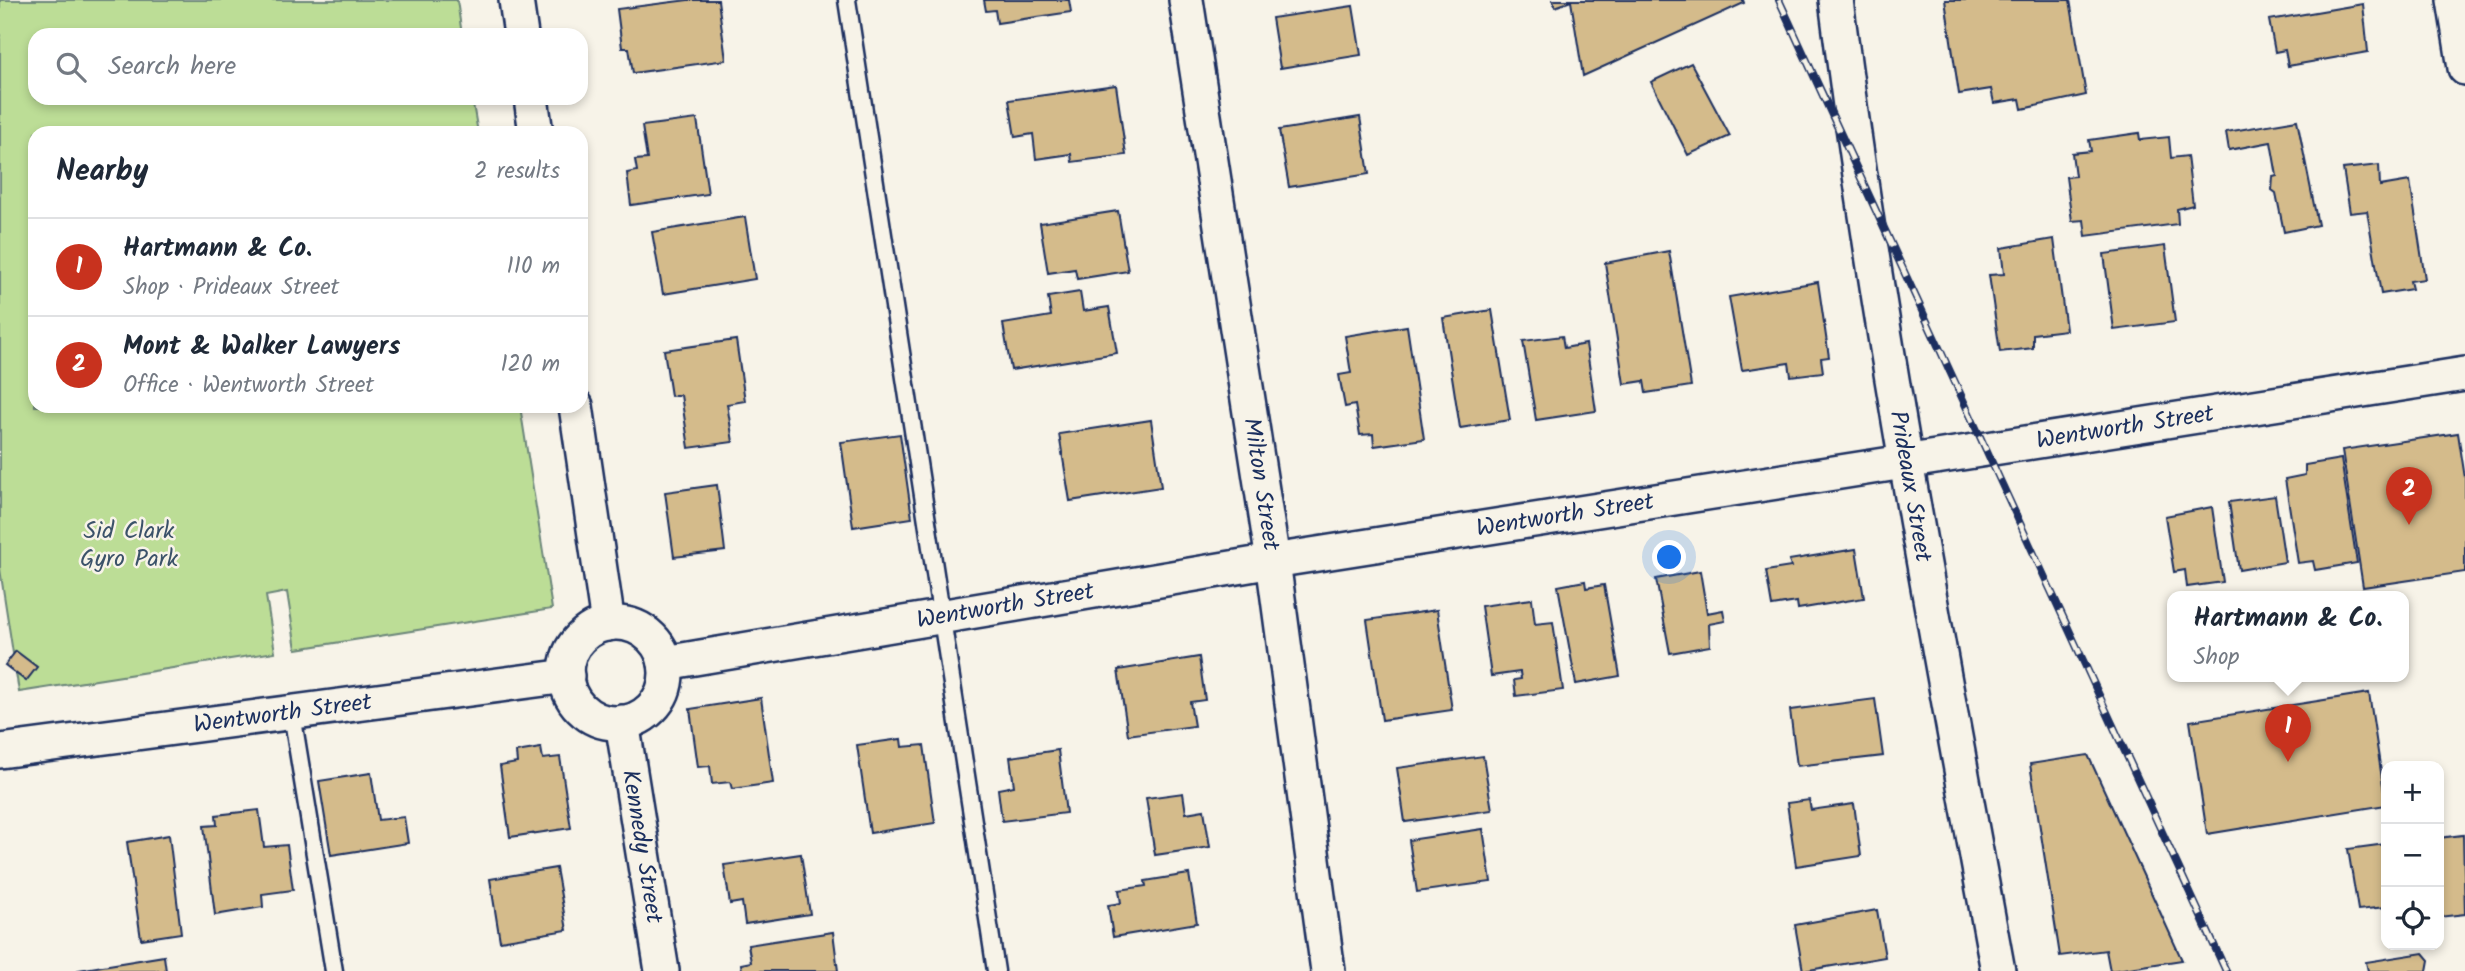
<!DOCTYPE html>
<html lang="en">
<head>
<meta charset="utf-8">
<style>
	:root { --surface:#fff; --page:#f2f2f3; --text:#1f2937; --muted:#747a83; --line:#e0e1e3; --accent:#c8321e }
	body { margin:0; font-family:Kalam,sans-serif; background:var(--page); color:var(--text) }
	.controls { position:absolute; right:21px; bottom:21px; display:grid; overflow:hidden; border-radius:14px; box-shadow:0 4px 10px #0003 }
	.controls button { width:63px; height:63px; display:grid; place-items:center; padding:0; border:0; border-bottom:2px solid var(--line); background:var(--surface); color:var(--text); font:35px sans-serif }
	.you { position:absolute; left:1670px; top:558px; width:24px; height:24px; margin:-18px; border:5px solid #fff; border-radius:50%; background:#1a73e8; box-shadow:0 0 0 10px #1a73e833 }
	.badge { display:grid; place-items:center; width:46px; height:46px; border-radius:50%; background:var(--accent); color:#fff; font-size:23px; font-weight:700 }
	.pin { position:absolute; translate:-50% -58px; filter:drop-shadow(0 2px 4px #0008) }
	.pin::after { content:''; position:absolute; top:37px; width:24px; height:21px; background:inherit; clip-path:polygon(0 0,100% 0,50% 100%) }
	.popup { position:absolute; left:2167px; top:591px; width:242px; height:91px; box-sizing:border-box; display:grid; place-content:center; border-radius:14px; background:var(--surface); filter:drop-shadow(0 2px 5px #0005); font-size:23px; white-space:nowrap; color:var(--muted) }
	.popup b { font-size:26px; color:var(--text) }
	.popup::after { content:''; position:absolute; left:50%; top:100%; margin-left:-14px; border:14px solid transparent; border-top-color:var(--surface) }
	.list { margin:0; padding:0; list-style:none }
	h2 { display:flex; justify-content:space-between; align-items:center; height:91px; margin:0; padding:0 28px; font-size:30px }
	h2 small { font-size:23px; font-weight:400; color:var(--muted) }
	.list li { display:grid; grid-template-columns:46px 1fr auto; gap:21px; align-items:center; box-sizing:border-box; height:98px; padding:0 28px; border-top:2px solid var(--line) }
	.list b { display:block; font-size:26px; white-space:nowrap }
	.list p { margin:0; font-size:23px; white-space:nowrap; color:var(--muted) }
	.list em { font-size:23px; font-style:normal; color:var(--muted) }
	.icon { flex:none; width:38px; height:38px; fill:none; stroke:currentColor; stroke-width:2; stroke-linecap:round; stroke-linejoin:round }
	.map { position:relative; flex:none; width:2465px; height:971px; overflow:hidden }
	.search { position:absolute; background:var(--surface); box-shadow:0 4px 10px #0003; left:28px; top:28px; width:560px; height:77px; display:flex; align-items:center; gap:18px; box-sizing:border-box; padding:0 24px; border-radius:21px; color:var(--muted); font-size:26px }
	.panel { position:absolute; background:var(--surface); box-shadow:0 4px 10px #0003; left:28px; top:126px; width:560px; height:287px; border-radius:21px }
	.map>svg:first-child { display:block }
	.green { fill:#bcdd96; stroke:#6c867a; stroke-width:2 }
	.building { fill:#d4bb8b; stroke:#1b2f5e; stroke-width:2 }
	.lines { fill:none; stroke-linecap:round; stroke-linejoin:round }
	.lane-casing { stroke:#1b2f5e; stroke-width:21 }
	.street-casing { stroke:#1b2f5e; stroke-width:38 }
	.lane { stroke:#f7f3e8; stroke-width:16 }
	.street { stroke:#f7f3e8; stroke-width:33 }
	.rail-casing { stroke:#1b2f5e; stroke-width:8 }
	.rail { stroke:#f7f3e8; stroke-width:5; stroke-dasharray:16; stroke-linecap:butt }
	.labels { text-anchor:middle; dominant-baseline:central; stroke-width:5; stroke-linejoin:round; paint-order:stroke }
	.street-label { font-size:24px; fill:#1b2f5e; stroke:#f7f3e8 }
	.park-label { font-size:24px; fill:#3b5269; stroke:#f7f3e8 }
</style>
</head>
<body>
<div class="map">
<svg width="2465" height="971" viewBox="0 0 2465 971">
	<rect width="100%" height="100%" fill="#f7f3e8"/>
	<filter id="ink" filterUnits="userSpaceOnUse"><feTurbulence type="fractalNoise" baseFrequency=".0143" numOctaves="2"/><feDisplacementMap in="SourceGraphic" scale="14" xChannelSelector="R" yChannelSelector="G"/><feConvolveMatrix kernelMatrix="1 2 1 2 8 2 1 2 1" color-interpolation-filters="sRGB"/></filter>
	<g filter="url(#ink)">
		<path class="green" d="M0,0H457L462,35H35V98H472L478,133H35V406H520L552,609L296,649L287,592L266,596L275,652L19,692L0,569Z"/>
		<path class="building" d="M688,0H718L726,60L633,73L629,48H622L617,9Z
			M984,0H1069L1071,12L997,23L995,10L986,11Z
			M1553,0H1743L1744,3L1583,76L1571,1L1555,7Z
			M1945,0H2070L2086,95L2022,109L2020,99L1994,103L1991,89L1959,94Z
			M2363,4L2368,52L2288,66L2285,50L2275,52L2269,20Z
			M1353,6L1361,55L1280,68L1272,18Z
			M1691,63L1730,136L1688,155L1651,82Z
			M1116,85L1126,155L1072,162L1071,154L1036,159L1033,134L1015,137L1009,100Z
			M1360,117L1369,174L1289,187L1279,130Z
			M697,119L708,194L631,205L627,173L637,171L635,160L647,159L642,126Z
			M2297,120L2318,225L2284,232L2276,193L2272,190L2273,177L2277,176L2271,142L2229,150L2226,132Z
			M2139,133L2140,140L2169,137L2171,158L2187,156L2193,205L2177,209L2178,224L2086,236L2084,220L2072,221L2066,177L2075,176L2072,153L2091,151L2089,140Z
			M2379,165L2380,186L2410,181L2425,279L2410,281L2412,289L2381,294L2367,211L2350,213L2343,169Z
			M1118,211L1128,271L1077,279L1075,269L1048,273L1040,223Z
			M745,217L755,279L663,294L652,232Z
			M2054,239L2066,330L2033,334V348L2000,352L1989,275L2004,274L2001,248Z
			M2165,246L2175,322L2114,330L2104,254Z
			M1669,251L1691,386L1646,393L1644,381L1624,384L1605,263Z
			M1818,282L1829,357L1821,358L1823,372L1791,376L1789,363L1742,370L1729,297Z
			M1080,292L1083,311L1109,307L1117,353L1011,370L1003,324L1051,316L1048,297Z
			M1492,310L1510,420L1460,428L1443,318Z
			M1407,326L1424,439L1374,446L1373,434L1360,435L1355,405L1345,407L1339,375L1351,373L1345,336Z
			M1562,336L1564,348L1586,344L1596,411L1536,420L1523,341Z
			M736,340L745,401L727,404L733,442L689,448L681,395L671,396L664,350Z
			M1151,420L1161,487L1070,501L1059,434Z
			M2458,433L2465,478V572L2363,587L2342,450Z
			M900,434L912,518L853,527L841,442Z
			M2341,459L2357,563L2315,570L2313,561L2298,563L2285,479L2305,475V465Z
			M717,485L725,551L674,557L665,492Z
			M2275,496L2285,562L2239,570L2229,502Z
			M2212,507L2223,582L2187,587L2185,570L2174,572L2165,516Z
			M1856,549L1864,598L1798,609L1797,602L1772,606L1766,571L1791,567L1789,560Z
			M1700,571L1707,613L1723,610L1725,621L1709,624L1710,646L1670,653L1656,579Z
			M1585,581L1586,588L1604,585L1620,676L1576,684L1558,586Z
			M1532,599L1535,624L1553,622L1563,690L1516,696L1514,680L1521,679L1520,672L1491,676L1481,606Z
			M1437,610L1452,710L1382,720L1367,620Z
			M16,651L37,667L26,681L5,665Z
			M1199,657L1205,700L1190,702L1194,726L1128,735L1118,670Z
			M2369,693L2386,805L2207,834L2190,721Z
			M761,698L773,783L732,789L730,782L712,784L710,766L698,767L690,709Z
			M1875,699L1883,756L1797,766L1790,710Z
			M901,739L902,747L924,745L935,823L870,833L857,745Z
			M541,748L543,759L560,757L571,828L510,837L500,766L517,763L516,752Z
			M1058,750L1066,813L1002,821L998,789L1014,786L1010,757Z
			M2088,755L2182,960L2110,971L2106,950L2060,956L2030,764Z
			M1483,756L1492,810L1405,822L1397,768Z
			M371,773L378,820L404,817L408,843L331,855L319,781Z
			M1183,793L1186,813L1204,810L1210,847L1155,855L1146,798Z
			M1809,800L1811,810L1854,804L1861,856L1796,866L1787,803Z
			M259,810L264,847L287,845L293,890L262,894L263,907L215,915L204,826L217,825L216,815Z
			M1483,829L1491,882L1417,892L1409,840Z
			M169,835L181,933L141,939L127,842Z
			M2463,835L2465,914L2439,917V838Z
			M2386,844V907L2358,910L2348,849Z
			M801,854L810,914L745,924L742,902L730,904L724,865Z
			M556,868L567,930L500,941L490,879Z
			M1189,874L1197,923L1113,937L1108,905L1121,903L1119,890L1146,886L1145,881Z
			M1877,910L1885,957L1803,971L1795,925Z
			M833,932L838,971H742L741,964L751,962L748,945Z
			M2423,953L2429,960L2427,971H2368L2366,962Z
			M164,956L166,971H78V970Z"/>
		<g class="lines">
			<g class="lane-casing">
				<path id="lane" d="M847,0L996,971
					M292,714L334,971"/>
			</g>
			<g class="street-casing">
				<g id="street">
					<path d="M516,0L521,35"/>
					<path id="s1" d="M1186,0L1273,561L1328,971"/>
					<path id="s2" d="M1836,0C1877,326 1939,648 1998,971"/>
					<path d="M2454,0L2465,68"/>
					<path d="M531,98L536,133"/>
					<path d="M576,406L608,624"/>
					<circle cx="616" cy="673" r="50"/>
					<path id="s3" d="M665,663L1273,561L2465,374"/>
					<path id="s4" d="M622,722L662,971"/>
					<path id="s5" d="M0,751L567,676"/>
				</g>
			</g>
			<use href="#lane" class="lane"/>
			<use href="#street" class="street"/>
			<g class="rail-casing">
				<path id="rail" d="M1779,0L2226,971"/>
			</g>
			<use href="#rail" class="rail"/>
		</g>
	</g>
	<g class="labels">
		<g class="street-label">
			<text stroke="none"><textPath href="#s3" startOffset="1479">Wentworth Street</textPath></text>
			<text stroke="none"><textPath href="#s1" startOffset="490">Milton Street</textPath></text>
			<text stroke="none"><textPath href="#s2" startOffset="492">Prideaux Street</textPath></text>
			<text stroke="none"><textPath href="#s3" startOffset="912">Wentworth Street</textPath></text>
			<text stroke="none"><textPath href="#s3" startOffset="345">Wentworth Street</textPath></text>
			<text stroke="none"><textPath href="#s5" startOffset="285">Wentworth Street</textPath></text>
			<text stroke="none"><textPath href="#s4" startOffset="126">Kennedy Street</textPath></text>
		</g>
		<g class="park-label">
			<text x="129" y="531">Sid Clark<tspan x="129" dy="28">Gyro Park</tspan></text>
		</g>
	</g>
</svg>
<div class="controls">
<button>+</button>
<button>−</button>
<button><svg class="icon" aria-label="locate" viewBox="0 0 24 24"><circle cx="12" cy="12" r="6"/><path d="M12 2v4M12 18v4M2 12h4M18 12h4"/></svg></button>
</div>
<div class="you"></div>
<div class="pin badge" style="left:2288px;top:762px">1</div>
<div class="popup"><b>Hartmann &amp; Co.</b>Shop</div>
<div class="pin badge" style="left:2409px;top:525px">2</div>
<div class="search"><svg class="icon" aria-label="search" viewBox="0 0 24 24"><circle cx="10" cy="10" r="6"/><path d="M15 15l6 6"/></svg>Search here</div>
<section class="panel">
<h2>Nearby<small>2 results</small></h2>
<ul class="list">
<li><span class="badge">1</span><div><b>Hartmann &amp; Co.</b><p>Shop · Prideaux Street</p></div><em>110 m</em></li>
<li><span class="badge">2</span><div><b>Mont &amp; Walker Lawyers</b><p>Office · Wentworth Street</p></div><em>120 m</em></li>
</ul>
</section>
</div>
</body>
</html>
